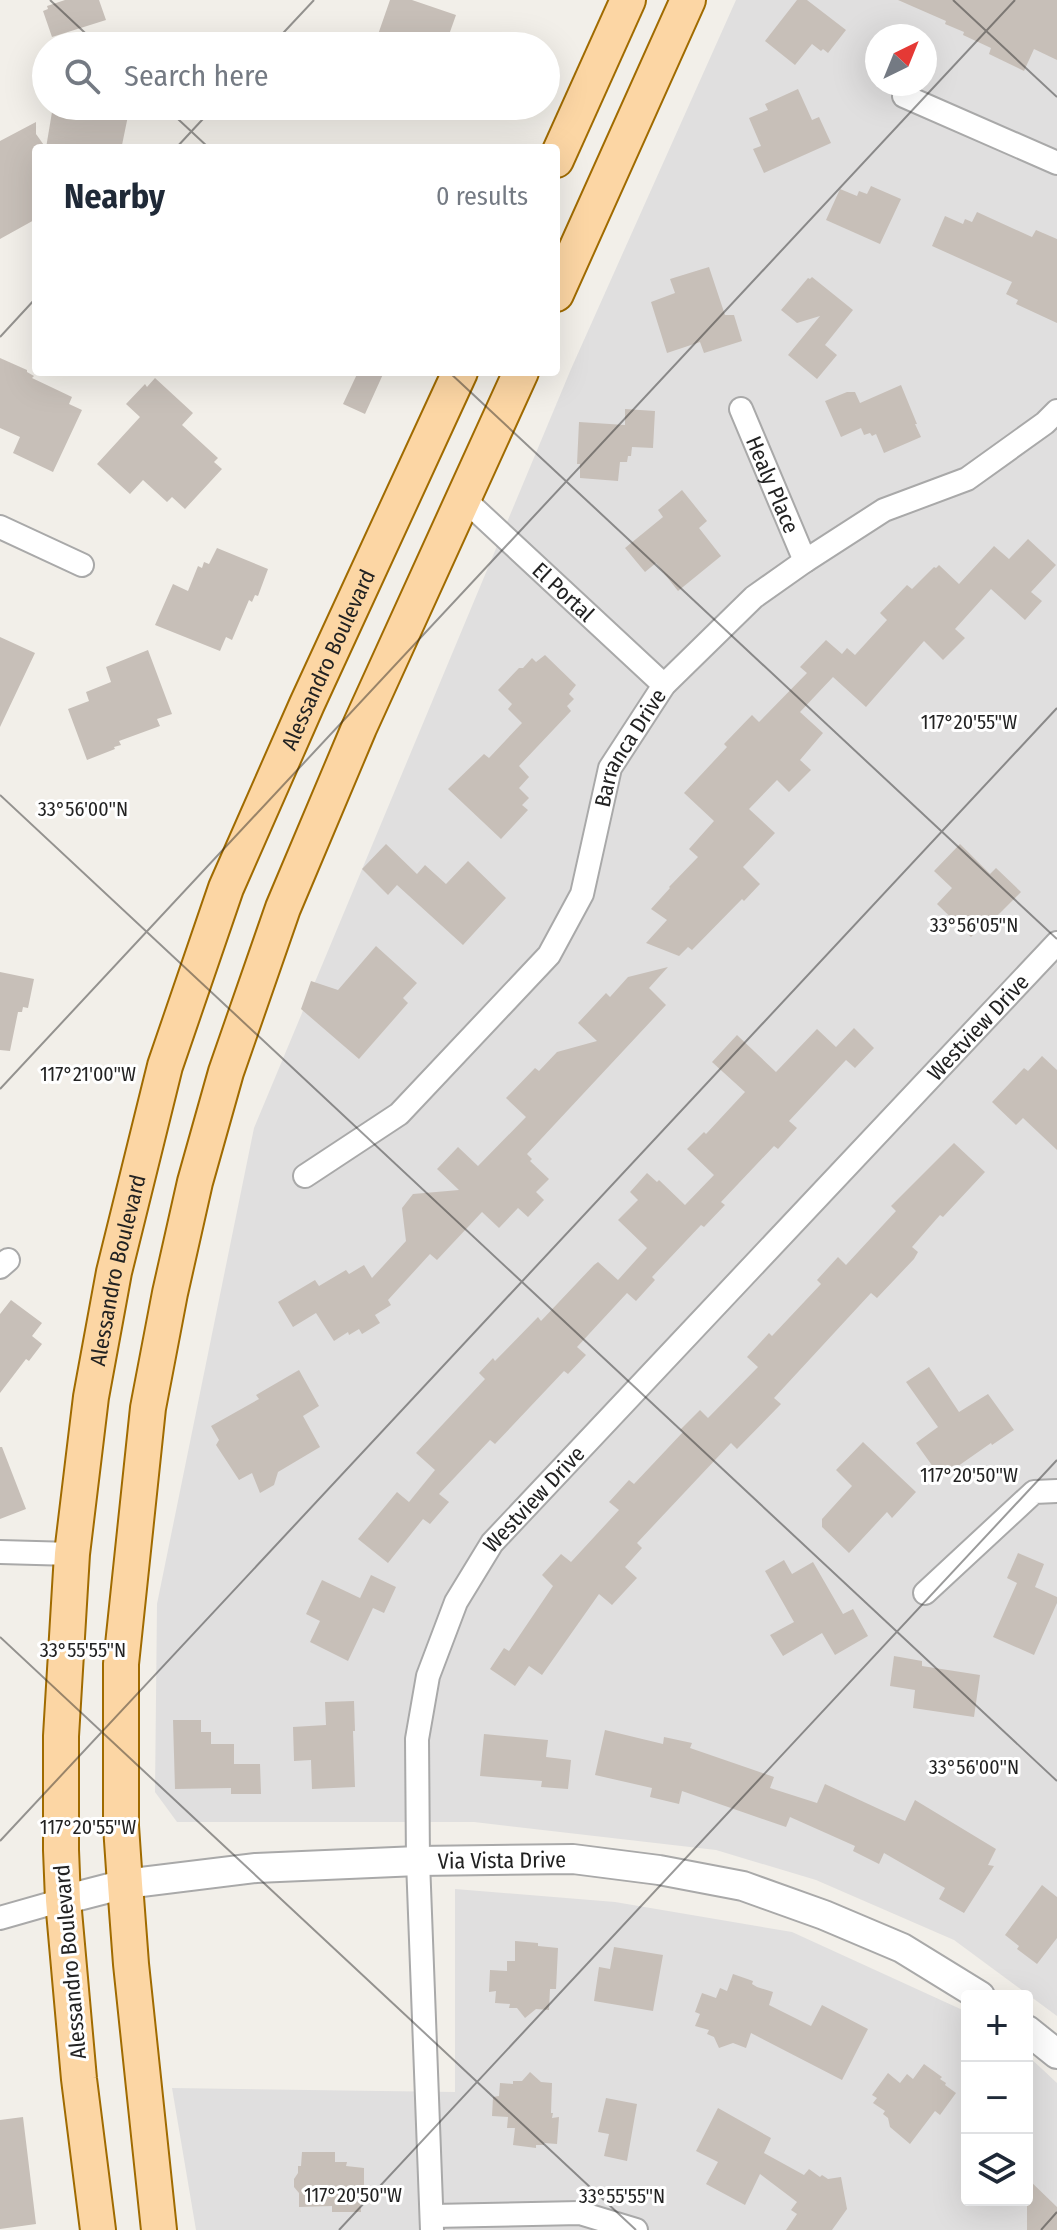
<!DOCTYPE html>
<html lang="en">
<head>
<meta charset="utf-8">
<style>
	:root { --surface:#fff; --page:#f6f6f7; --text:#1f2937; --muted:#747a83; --line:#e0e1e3 }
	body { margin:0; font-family:"Fira Sans Condensed",sans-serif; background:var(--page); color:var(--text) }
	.controls { position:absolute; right:24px; bottom:24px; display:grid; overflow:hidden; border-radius:8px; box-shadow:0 8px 32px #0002 }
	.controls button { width:72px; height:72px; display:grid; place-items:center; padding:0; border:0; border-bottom:2px solid var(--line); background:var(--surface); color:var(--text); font:40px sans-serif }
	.compass { position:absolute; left:865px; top:24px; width:72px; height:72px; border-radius:50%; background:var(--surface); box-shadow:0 8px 32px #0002; rotate:43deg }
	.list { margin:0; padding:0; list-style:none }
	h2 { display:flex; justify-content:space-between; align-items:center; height:104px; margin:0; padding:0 32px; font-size:34px }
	h2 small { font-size:26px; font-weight:400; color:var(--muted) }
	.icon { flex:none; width:44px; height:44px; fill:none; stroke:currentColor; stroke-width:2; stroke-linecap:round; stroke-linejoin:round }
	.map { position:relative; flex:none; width:1057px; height:2230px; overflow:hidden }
	.search { position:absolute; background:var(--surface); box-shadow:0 8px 32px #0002; left:32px; top:32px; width:528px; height:88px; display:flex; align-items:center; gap:20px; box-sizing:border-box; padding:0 28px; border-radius:44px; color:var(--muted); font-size:30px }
	.panel { position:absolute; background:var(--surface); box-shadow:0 8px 32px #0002; left:32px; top:144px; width:528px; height:232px; border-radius:8px }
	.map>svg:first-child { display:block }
	.residential { fill:#e0dfdf; fill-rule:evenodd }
	.building { fill:#c7bfb8 }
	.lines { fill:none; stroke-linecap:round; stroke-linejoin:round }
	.minor-casing { stroke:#a9a9a9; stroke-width:26 }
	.tertiary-casing { stroke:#a9a9a9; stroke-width:32 }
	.primary-casing { stroke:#a06b00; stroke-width:38 }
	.minor { stroke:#fff; stroke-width:22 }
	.tertiary { stroke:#fff; stroke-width:28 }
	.primary { stroke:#fcd6a4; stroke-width:34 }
	.ticks { fill:none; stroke:#222; stroke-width:2; stroke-opacity:0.45 }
	.labels { text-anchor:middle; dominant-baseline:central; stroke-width:6; stroke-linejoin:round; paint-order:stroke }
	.street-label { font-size:22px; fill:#222; stroke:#fff }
	.ticks-label { font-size:20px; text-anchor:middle; fill:#222; stroke:#fff; stroke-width:6; stroke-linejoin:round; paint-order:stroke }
</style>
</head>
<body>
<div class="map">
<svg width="1057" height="2230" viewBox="0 0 1057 2230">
	<rect width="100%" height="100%" fill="#f2efe9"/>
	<path class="residential" d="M736,0H1057V2016L954,1940L816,1880L716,1850L474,1822H177L155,1792L157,1604L254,1128L571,369ZM877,36H925V84H877Z
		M455,1889L615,1902L792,1932L967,2012V2200H1027V2055L1057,2083V2230H196L172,2088L455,2092Z"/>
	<path class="building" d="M65,0H99L106,20L52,37L43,11L48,9L47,6Z
		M390,0H412L456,15L445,46H374Z
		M797,0H807L846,30L828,53L823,49L821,51L812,44L795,65L765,41Z
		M898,0H1057V60L1034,49L1024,71L989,54L991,48L963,35L964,32L945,24L946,21Z
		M798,89L812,120L819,117L831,143L764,173L753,149L761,146L749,118L768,110L765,104Z
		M53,106H130L122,145L120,144L119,148H36V219L0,239V141L36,122V134L46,148Z
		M871,186L901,199L880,244L826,220L840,189L857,196L859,191L867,194Z
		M977,212L1032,237L1036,230L1057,239V323L1016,304L1018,300L1006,294L1012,282L932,246L945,216L963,224L965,219L972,222Z
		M709,267L725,315H734L742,341L704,353L700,342L667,353L651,302L675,293L670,279Z
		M812,277L853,310L825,345L837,355L817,379L788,355L820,316L797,323L781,310L808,278L810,279Z
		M0,358L27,370V372L34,376L32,378L72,397L69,404L82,410L53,472L13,453L20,437L0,428Z
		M358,372H384L365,414L343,404Z
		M155,378L193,413L182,425L218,458L214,462L222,469L185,509L172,497L167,502L143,480L130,494L97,464L140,417L126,404L145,384L147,387Z
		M901,385L917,424H915L921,437L884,453L876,434L872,436L870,433L864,435L861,428L841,437L825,401L847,392H855L860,403Z
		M625,409L655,411L653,448L632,447L631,456H628L627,462H620L618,481L580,478V464H577L579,422L625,425Z
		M682,490L707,521L699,528L721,556L678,591L656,563L645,572L625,548L663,517L658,510Z
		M1028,539L1056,565L1031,592L1042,601L1025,620L991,589L955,629L965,638L943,660L924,641L866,707L833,677L800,712L823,733L800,760L811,770L789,792L777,780L749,809L775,833L743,867L760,884L744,901L742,899L692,950L688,947L679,956L646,943L667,920L651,909L670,888L669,887L698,857L689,849L714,821L684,793L727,747L724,744L752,715L759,722L807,673L800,667L826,640L842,654L847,648L855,655L887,620L880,613L907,585L912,589L934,567L936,568L939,565L959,584L994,546L1009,559Z
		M217,548L268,569L258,596L255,595L252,602L249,600L232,640L226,637L220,651L155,625L173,584L188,591L198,566L202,568L204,562L209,564Z
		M0,637L35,653L0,727Z
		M148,650L172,714L157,719L160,726L119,741L121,745L114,747L115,749L87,760L68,709L89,701L86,692L111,682L106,667Z
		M545,655L576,685L569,694L574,699L567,706L571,711L519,766L529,777L519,788L529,798L522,805L528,810L501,839L448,789L484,754L489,758L522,723L508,709L512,704L498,690L519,668H523L532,658L536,662Z
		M386,844L417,874L425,865L446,884L468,861L506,898L463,945L397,885L388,895L362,869Z
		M960,844L990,874L996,868L1021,892L988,925L986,922L971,937L937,904L952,888L934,871Z
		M376,946L417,983L403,998L408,1003L359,1059L301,1009L311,981L338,990Z
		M668,967L649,988L666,1005L527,1154L532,1159L530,1161L549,1179L536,1192L544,1200L528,1217L518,1208L499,1228L482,1212L437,1260L430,1254L388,1300L391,1305L375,1315L380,1323L362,1334L359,1329L349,1335L348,1332L334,1341L316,1313L293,1327L278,1302L315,1280L319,1286L346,1270L349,1274L364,1265L372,1278L406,1241L402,1208L413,1194L459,1190L437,1169L458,1147L478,1166L526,1117L506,1098L535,1068L539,1071L557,1052L597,1041L578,1023L606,993L610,997L628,977Z
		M0,972L34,979L28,1008L23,1007L22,1012H18L10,1051L0,1050Z
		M854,1028L874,1048L855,1068L846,1060L789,1121L797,1128L778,1149L774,1146L721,1202L725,1205L704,1227L701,1225L652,1277L655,1280L636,1301L627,1293L577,1347L586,1355L568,1374L564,1371L495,1444L490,1440L439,1494L449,1502L430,1524L423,1519L388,1563L358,1539L397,1492L409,1502L435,1470L416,1453L485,1379L479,1373L493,1358L495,1361L538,1317L541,1321L594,1265L598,1262L618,1280L647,1248L618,1220L638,1200L630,1192L647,1173L657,1182L659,1180L685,1205L714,1175L687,1149L704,1132L706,1134L745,1092L712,1062L737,1035L776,1072L817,1029L836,1047Z
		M1042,1056L1057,1070V1150L1023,1118L1016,1125L992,1102L1024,1068L1028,1071Z
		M954,1143L985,1172L943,1217L940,1215L912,1247L918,1252L914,1259L877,1298L871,1293L774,1398L781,1404L737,1449L731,1443L637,1543L642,1548L625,1567L637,1578L612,1605L599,1594L542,1675L529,1666L515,1686L490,1669L504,1648L509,1651L553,1586L542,1575L561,1554L571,1562L619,1510L609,1502L629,1480L634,1484L683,1432L680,1430L700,1410L708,1418L758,1367L747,1357L769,1333L772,1336L821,1284L817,1280L838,1257L846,1265L896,1211L891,1206Z
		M11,1300L42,1323L32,1336L42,1344L29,1361L26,1359L0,1393V1314Z
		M929,1367L959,1412L988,1394L1014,1430L992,1445L991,1443L941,1478L916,1443L938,1427L906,1382Z
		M299,1370L319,1406L303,1416L320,1447L278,1472L274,1485L260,1493L252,1473L239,1480L216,1445L219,1440L211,1426L259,1399L256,1395Z
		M863,1442L916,1492L892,1518L887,1512L849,1553L822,1527V1519L852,1486L836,1470Z
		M0,1447H2L26,1509L0,1519Z
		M1018,1553L1044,1564L1035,1587L1057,1597V1603L1034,1655L993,1637L1017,1583L1007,1578Z
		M784,1560L792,1574L813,1562L843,1614L853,1609L868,1636L835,1655L822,1633L783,1656L770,1635L794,1622L765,1571Z
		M371,1575L396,1587L384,1613L373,1608L348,1661L310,1642L320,1621L306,1614L322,1580L360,1598Z
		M894,1656L922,1661V1666L980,1675L974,1717L913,1708L915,1690L890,1686Z
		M354,1701L355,1731H353L355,1787L312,1789L311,1760L294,1761L293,1727L326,1725L325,1702Z
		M173,1720H201V1732H211V1744H234V1764H260L261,1794H231V1788L175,1789Z
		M605,1730L663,1744L664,1737L692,1743L690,1748L774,1777L770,1788L817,1803L825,1784L905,1821L915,1800L996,1849L988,1865L994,1866L964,1913L939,1899L945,1888L884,1853L879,1864L853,1851L855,1846L790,1817L786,1827L682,1791L679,1804L650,1797L652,1788L595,1775Z
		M484,1734L548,1740L546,1757L571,1760L568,1789L541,1787L542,1781L480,1776Z
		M1042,1885L1057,1897V1938L1037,1964L1017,1949L1019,1946L1005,1935Z
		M515,1941L538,1943V1946L558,1948L556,1989H550L549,2010L536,2009L525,2018L517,2008H509L510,2004L495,2003L496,1991L489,1992L490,1970L507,1971V1961H515Z
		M614,1947L663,1955L653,2011L594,2001L599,1967L610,1969Z
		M733,1974L753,1981L752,1984L757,1987L773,1992L769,2005L811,2026L822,2005L868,2029L842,2080L751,2033L746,2048L733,2043L719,2048L714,2037L707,2034L709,2030L695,2026L700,2014L695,2012L702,1993L716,1998L720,1988L727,1991Z
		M924,2064L942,2077L940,2079L946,2083L945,2085L956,2093L940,2115L935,2111L910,2144L890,2127L888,2118L883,2114L885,2111L873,2103L877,2098L872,2095L888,2073L900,2083L907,2074L913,2079Z
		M530,2072L541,2082L552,2083L551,2113H553L552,2118L559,2117L557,2144L544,2143V2145H536V2148L513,2145L515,2128H507L508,2117L492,2116L493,2097L499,2096L500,2083L513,2084V2081H522Z
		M606,2098L637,2104L627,2161L604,2156L609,2134L598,2132Z
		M718,2108L771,2138L764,2153L804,2175L809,2169L820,2177L822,2175L828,2179L841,2177L847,2209L832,2230H786L797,2214L791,2210L797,2202L760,2174L745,2205L706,2184L718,2162L696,2151Z
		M23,2117L36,2224L0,2229V2120Z
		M302,2152H335V2162H347L346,2166L364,2168V2189L362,2190V2198H360L361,2212H332V2206L299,2207V2193L294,2187V2179L298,2173V2166H301Z
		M1027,2178L1057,2207V2230H1027Z"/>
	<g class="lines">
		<g class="minor-casing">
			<g id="minor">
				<path d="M904,96L1057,163"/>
				<path id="s1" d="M741,409L805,561"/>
				<path id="s2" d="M464,499L664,685"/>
				<path d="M0,527L82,565"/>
				<path id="s3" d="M305,1176L399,1114L549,955L582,894L610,768L664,685L754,597L805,561L884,510L967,479L1045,423L1057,411"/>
				<path d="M0,1267L8,1260"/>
				<path d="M0,1552L72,1554"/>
				<path d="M925,1593L1034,1492L1057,1491"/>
				<path d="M0,1918L63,1900"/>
				<path d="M432,2216L580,2213L636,2230"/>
				<path id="s4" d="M432,2230L418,1861L417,1739L428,1676L456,1602L492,1543L1057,943"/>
			</g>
		</g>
		<g class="tertiary-casing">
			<g id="tertiary">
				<path id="s5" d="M63,1900L125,1884L256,1868L418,1861L573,1859L659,1870L743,1886L824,1915L902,1948L980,1996"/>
				<path d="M1027,2030L1057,2054"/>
			</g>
		</g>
		<g class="primary-casing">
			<g id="primary">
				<path d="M556,160L628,0"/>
				<path d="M556,294L688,0"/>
				<path id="s6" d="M98,2230L79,2079L63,1900L61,1850V1736L72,1554L91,1397L114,1272L165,1066L226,888L307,704L460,372"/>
				<path d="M159,2230L131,1964L125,1884L121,1826V1664L148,1408L170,1293L195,1182L226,1072L283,908L359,728L521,372"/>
			</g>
		</g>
		<use href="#minor" class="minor"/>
		<use href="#tertiary" class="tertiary"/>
		<use href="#primary" class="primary"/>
	</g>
	<path class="ticks" d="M50,0L99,46M953,0L1057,97M271,46L314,0M164,106L209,148M176,148L215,106M0,337L36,298M449,372L1057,939M0,795L1057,1781M0,1089L1015,0M0,1637L636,2230M0,1841L1057,708M339,2230L1057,1460M1041,2230L1057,2212"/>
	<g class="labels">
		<g class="street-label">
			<text stroke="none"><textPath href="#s1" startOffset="82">Healy Place</textPath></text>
			<text stroke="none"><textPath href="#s2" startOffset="136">El Portal</textPath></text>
			<text stroke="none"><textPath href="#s6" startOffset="1614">Alessandro Boulevard</textPath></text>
			<text stroke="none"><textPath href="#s3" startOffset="556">Barranca Drive</textPath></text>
			<text stroke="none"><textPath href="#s4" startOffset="1412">Westview Drive</textPath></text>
			<text stroke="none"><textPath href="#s6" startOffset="966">Alessandro Boulevard</textPath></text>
			<text stroke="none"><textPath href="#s4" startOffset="764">Westview Drive</textPath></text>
			<text stroke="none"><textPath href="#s5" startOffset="442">Via Vista Drive</textPath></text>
			<text transform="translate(70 1962) rotate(-95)">Alessandro Boulevard</text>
		</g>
	</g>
	<g class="ticks-label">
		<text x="969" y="729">117°20'55"W</text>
		<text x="83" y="816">33°56'00"N</text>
		<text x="974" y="932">33°56'05"N</text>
		<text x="88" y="1081">117°21'00"W</text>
		<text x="969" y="1482">117°20'50"W</text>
		<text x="83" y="1657">33°55'55"N</text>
		<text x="974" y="1774">33°56'00"N</text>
		<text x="88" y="1834">117°20'55"W</text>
		<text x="353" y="2202">117°20'50"W</text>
		<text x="622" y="2203">33°55'55"N</text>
	</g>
</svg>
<div class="controls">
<button>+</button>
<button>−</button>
<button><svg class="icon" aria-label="layers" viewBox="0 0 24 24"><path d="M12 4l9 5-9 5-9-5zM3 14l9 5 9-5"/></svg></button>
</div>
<svg class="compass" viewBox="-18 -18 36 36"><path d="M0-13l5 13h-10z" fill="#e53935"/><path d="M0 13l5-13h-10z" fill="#747a83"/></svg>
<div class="search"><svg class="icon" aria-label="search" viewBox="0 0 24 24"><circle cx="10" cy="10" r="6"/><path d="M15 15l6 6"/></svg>Search here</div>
<section class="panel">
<h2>Nearby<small>0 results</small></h2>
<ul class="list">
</ul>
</section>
</div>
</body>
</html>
